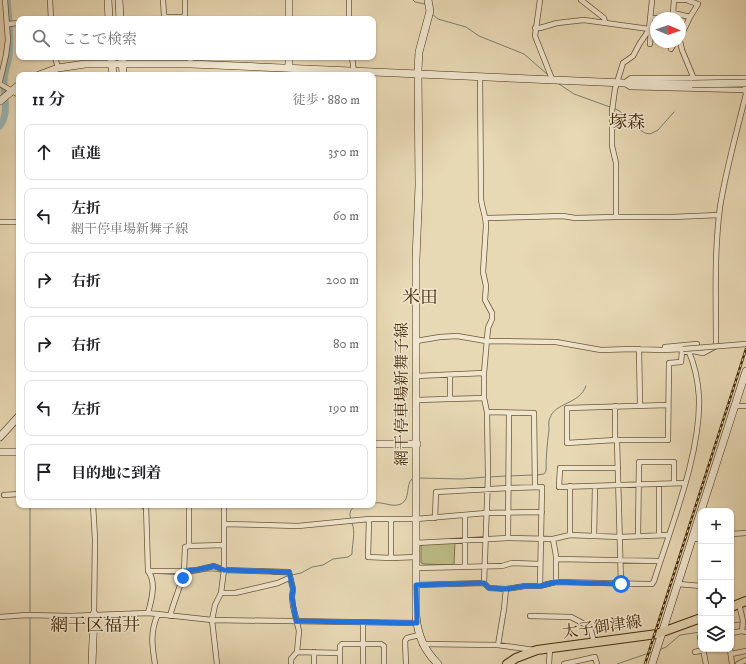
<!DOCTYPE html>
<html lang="ja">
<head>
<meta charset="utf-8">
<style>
	:root { --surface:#fff; --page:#f2f2f2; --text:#202124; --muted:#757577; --line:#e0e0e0 }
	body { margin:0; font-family:"IM FELL DW Pica","Noto Serif JP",serif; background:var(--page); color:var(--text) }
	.controls { position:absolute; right:12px; bottom:12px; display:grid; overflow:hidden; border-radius:8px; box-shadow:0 1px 3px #0004 }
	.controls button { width:36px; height:36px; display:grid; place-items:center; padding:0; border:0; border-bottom:1px solid var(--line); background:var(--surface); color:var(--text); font:20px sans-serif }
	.compass { position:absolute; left:650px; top:12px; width:36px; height:36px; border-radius:50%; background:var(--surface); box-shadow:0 1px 3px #0004; rotate:92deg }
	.stop { position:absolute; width:12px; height:12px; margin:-9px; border:3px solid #1a73e8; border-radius:50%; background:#fff }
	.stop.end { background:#1a73e8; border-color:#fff; box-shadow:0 1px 4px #0008 }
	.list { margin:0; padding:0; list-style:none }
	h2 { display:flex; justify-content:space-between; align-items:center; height:52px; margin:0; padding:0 16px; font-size:17px }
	h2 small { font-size:13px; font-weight:400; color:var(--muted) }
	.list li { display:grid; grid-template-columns:26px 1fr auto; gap:12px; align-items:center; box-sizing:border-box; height:56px; margin:0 8px 8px; padding:0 8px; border:1px solid var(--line); border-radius:8px }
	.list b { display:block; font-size:15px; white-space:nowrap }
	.list p { margin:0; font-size:13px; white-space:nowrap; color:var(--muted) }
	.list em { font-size:13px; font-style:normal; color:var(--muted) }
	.icon { flex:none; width:22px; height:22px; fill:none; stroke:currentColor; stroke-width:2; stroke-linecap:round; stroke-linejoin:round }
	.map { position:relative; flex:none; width:746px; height:664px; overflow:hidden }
	.search { position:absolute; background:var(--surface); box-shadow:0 1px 3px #0004; left:16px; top:16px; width:360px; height:44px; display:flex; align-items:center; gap:10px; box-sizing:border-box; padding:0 14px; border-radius:8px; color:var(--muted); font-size:15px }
	.panel { position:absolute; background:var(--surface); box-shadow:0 1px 3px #0004; left:16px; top:72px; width:360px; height:436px; border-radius:8px }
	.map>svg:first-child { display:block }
	.green { fill:#bdbd88; stroke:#82744a }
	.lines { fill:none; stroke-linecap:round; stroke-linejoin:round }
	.stream { stroke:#798072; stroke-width:1 }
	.river { stroke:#9bb8b7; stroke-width:7 }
	.street-casing { stroke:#6e5736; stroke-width:6 }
	.secondary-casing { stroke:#462c0b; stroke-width:8 }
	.primary-casing { stroke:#462c0b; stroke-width:10 }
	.street { stroke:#f0e6cf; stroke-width:4.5 }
	.secondary { stroke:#f0e6cf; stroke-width:7 }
	.primary { stroke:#e8d9b5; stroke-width:8 }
	.rail-casing { stroke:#462c0b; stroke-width:2.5 }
	.rail { stroke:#f0e6cf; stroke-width:1; stroke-dasharray:3; stroke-linecap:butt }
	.street-bridge-casing { stroke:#6e5736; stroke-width:6; stroke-linecap:butt }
	.secondary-bridge-casing { stroke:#462c0b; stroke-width:8; stroke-linecap:butt }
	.street-bridge { stroke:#f0e6cf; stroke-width:4.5 }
	.secondary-bridge { stroke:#f0e6cf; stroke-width:7 }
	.route { stroke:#1a73e8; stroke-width:5 }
	.labels { text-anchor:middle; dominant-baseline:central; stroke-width:3; stroke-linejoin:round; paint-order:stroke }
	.street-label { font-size:16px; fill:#462c0b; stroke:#f0e6cf }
	.quarter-label { font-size:18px; fill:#462c0b; stroke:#f0e6cf }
</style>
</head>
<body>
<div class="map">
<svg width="746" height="664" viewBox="0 0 746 664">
	<rect width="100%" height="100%" fill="#e8d9b5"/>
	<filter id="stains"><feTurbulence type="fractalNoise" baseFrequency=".005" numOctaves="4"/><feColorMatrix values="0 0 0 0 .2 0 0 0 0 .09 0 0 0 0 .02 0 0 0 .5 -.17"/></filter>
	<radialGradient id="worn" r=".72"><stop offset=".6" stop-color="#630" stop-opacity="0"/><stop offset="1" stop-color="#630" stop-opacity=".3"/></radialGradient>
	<path class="green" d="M455,541L454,565L424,564L421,563V544Z"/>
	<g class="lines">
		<path class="stream" d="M413,0L415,2L425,4
			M432,14L438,19L466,27L479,36L524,54L547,74
			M559,84L574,94L610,107
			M614,108L621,112L628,122L645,133L650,134L658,130L674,112
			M537,475L544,474L546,471C546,457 547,444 549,430C549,427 548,421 550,418C555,402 579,405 586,386
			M509,476L532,475
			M489,477L506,476
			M419,478L462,479L486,477
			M373,503C383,501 392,508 401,504C411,499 405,485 412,479
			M141,505L142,508L144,511
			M351,520C348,511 351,507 360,505
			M151,573L182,575
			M272,574L287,575
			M185,575C200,573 206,569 221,572
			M292,575L301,573L312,567L323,565L333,559L348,557L352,554C352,543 356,533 352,523
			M30,612V505
			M731,623L741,622
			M659,650L666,647L680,635L701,632
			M30,664V618
			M617,664L652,652"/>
		<path class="river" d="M0,126C10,112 3,96 4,81C4,72 8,64 9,56C11,37 9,19 7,0"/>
		<g class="street-casing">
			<path id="street" d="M50,0L51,19
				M163,0L164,15L166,17H185
				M185,0V19
				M349,0V19
				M540,0L535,36L552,79
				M581,0L604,18L605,22
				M652,0L649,30L640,43L633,56L623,63L615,89L612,111V146L616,163V217H672L719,215
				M677,0H689
				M673,13L690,17
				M651,18H670L673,13L674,0
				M8,24L19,23
				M535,28H540L557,23L584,20L649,29
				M680,38L690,17L698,4L689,1
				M680,41L682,50L694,79
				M650,44L651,31
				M671,49L675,42
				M55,57L58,68
				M190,57L191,64
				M352,57L354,72
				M480,76L481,199C482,208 486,217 486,226L483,272L486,286L485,300L492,313V319L488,328L484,373V398L487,412L488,476L484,583L489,588L506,589L504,609L498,645
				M0,81L6,55L8,40L5,0
				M0,84L19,95
				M745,90L630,87L624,83L631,78H746
				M486,218L563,216L575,218L616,217
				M0,222H19
				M416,341L440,337L457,336L486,341L556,342L601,350L632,349L662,350L683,349
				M665,347L697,344
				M639,349L640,405
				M416,376L484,373
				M450,399V375
				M416,400L484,398
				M668,405L567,408V443L615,440H668L669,363L681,362L682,352L693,351L703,353L716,346C716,299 714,253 720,207C726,169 737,131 746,94L745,90L746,82
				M735,406H746
				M487,412L534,413L535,487
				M615,440V406
				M617,440L621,584
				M618,468H560L559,487L685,483
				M4,495L19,494
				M93,505L95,539L94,614
				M146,505L148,571C157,582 151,602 148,613
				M189,505V546L224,545
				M435,518L436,492L509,488L542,487L540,586H525L506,589
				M224,524L298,526L369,519
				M731,534L746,533
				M570,535V486
				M659,535V484
				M693,535H701
				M594,536L595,486
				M638,536L639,462H674V483
				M508,538L509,413
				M553,539L556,556V582
				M692,539H701
				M416,543L508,538L553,539L570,535L620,537L668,535
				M189,546L185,547L184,571L197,570L214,566L224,570L289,572L293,589L292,597L293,606L299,631L297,652L291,659V664
				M416,557L391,558L368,557L369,519H416L486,513L542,512
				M391,558V519
				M556,559L660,561
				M465,566V515
				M416,568L502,566L512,563L540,564
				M148,571H184C181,586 174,600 170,616
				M678,584L701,586
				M416,585L484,583
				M540,586L556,582L646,584H652L654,581C671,526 701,454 699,397C698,381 695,366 689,352
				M221,593H235L278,583L289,578
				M739,604L743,621L742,631
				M530,616L571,617L590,627L594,642
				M0,617L27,615L70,616L148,613L212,620L417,623
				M363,622V664
				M731,633L742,631L746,632
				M700,637L701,641
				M422,644L498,645L534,650
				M703,649L706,664
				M730,649L732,664
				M297,652L340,653
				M695,652L703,650
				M731,654L746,651
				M155,664C152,646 150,631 158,614
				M217,664L212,620L215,605L221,593L224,570V505
				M314,664V652
				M340,664V646L342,644H381L384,646V664
				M406,664L405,641L407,638L419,635
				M549,664L550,648
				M564,664L595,657L597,664
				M738,664L746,660"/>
		</g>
		<g class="secondary-casing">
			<path id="secondary" d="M108,0L109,19
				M119,0L120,19
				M428,0L430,11L419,52L418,70L419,186L416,259V616C418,636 424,650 438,664
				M289,19V0
				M111,57L113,75
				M122,57L123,75
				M289,68V57
				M39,75L58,68L85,64H191L624,83L692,84
				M0,101L19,85
				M0,437L19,416
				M373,444H417
				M0,452H19
				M701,511L746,371
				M92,664L94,614
				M652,664L701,511"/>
		</g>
		<g class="primary-casing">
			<path id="primary" d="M731,607L746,601
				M507,664L516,658L537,650L657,634L701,618"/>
		</g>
		<use href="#street" class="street"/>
		<use href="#secondary" class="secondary"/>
		<use href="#primary" class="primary"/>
		<g class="rail-casing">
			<path id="rail" d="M645,664L746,349"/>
		</g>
		<use href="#rail" class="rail"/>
		<g class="street-bridge-casing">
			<path id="street-bridge" d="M683,349L746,344"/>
		</g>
		<g class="secondary-bridge-casing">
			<path id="secondary-bridge" d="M692,84L746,83"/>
		</g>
		<use href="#street-bridge" class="street-bridge"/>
		<use href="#secondary-bridge" class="secondary-bridge"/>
	</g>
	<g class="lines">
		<path class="route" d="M183,578L184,571L196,570L214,566L224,570L289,572L293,589L292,597L296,621L417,623L416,585L484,583L489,588L506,589L525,586H540L556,582L621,584"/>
	</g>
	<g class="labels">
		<g class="street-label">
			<text transform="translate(402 394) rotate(-90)">網干停車場新舞子線</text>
			<text transform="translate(602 627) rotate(-8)">太子御津線</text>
		</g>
		<g class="quarter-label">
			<text x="627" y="123">塚森</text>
			<text x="420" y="298">米田</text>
			<text x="95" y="626">網干区福井</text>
		</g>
	</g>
	<rect width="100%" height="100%" filter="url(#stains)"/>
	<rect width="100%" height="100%" fill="url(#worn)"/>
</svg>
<div class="controls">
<button>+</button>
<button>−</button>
<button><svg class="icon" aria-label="locate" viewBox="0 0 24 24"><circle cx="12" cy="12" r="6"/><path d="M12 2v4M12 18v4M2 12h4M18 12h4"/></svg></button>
<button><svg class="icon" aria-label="layers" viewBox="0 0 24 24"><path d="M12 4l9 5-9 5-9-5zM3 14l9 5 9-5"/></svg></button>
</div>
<svg class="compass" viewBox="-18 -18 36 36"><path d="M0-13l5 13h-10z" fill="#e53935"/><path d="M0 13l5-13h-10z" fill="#757577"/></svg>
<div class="stop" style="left:621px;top:584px"></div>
<div class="stop end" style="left:183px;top:578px"></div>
<div class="search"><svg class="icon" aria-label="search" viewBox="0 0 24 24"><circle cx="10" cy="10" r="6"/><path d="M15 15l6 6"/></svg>ここで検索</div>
<section class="panel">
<h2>11 分<small>徒歩 · 880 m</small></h2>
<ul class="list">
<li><svg class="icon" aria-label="ahead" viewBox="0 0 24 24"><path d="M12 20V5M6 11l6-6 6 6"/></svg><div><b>直進</b></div><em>350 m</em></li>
<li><svg class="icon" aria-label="left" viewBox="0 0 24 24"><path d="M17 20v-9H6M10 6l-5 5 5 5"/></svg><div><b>左折</b><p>網干停車場新舞子線</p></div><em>60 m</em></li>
<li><svg class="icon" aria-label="right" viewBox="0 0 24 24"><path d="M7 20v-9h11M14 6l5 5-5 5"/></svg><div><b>右折</b></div><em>200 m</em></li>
<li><svg class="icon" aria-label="right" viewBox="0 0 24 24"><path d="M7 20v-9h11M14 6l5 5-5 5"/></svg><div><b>右折</b></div><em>80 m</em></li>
<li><svg class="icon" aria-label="left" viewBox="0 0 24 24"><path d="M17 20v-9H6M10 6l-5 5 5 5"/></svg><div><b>左折</b></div><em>190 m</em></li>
<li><svg class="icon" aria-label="arrive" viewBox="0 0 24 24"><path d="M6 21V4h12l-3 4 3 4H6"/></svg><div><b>目的地に到着</b></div></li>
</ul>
</section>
</div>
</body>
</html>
